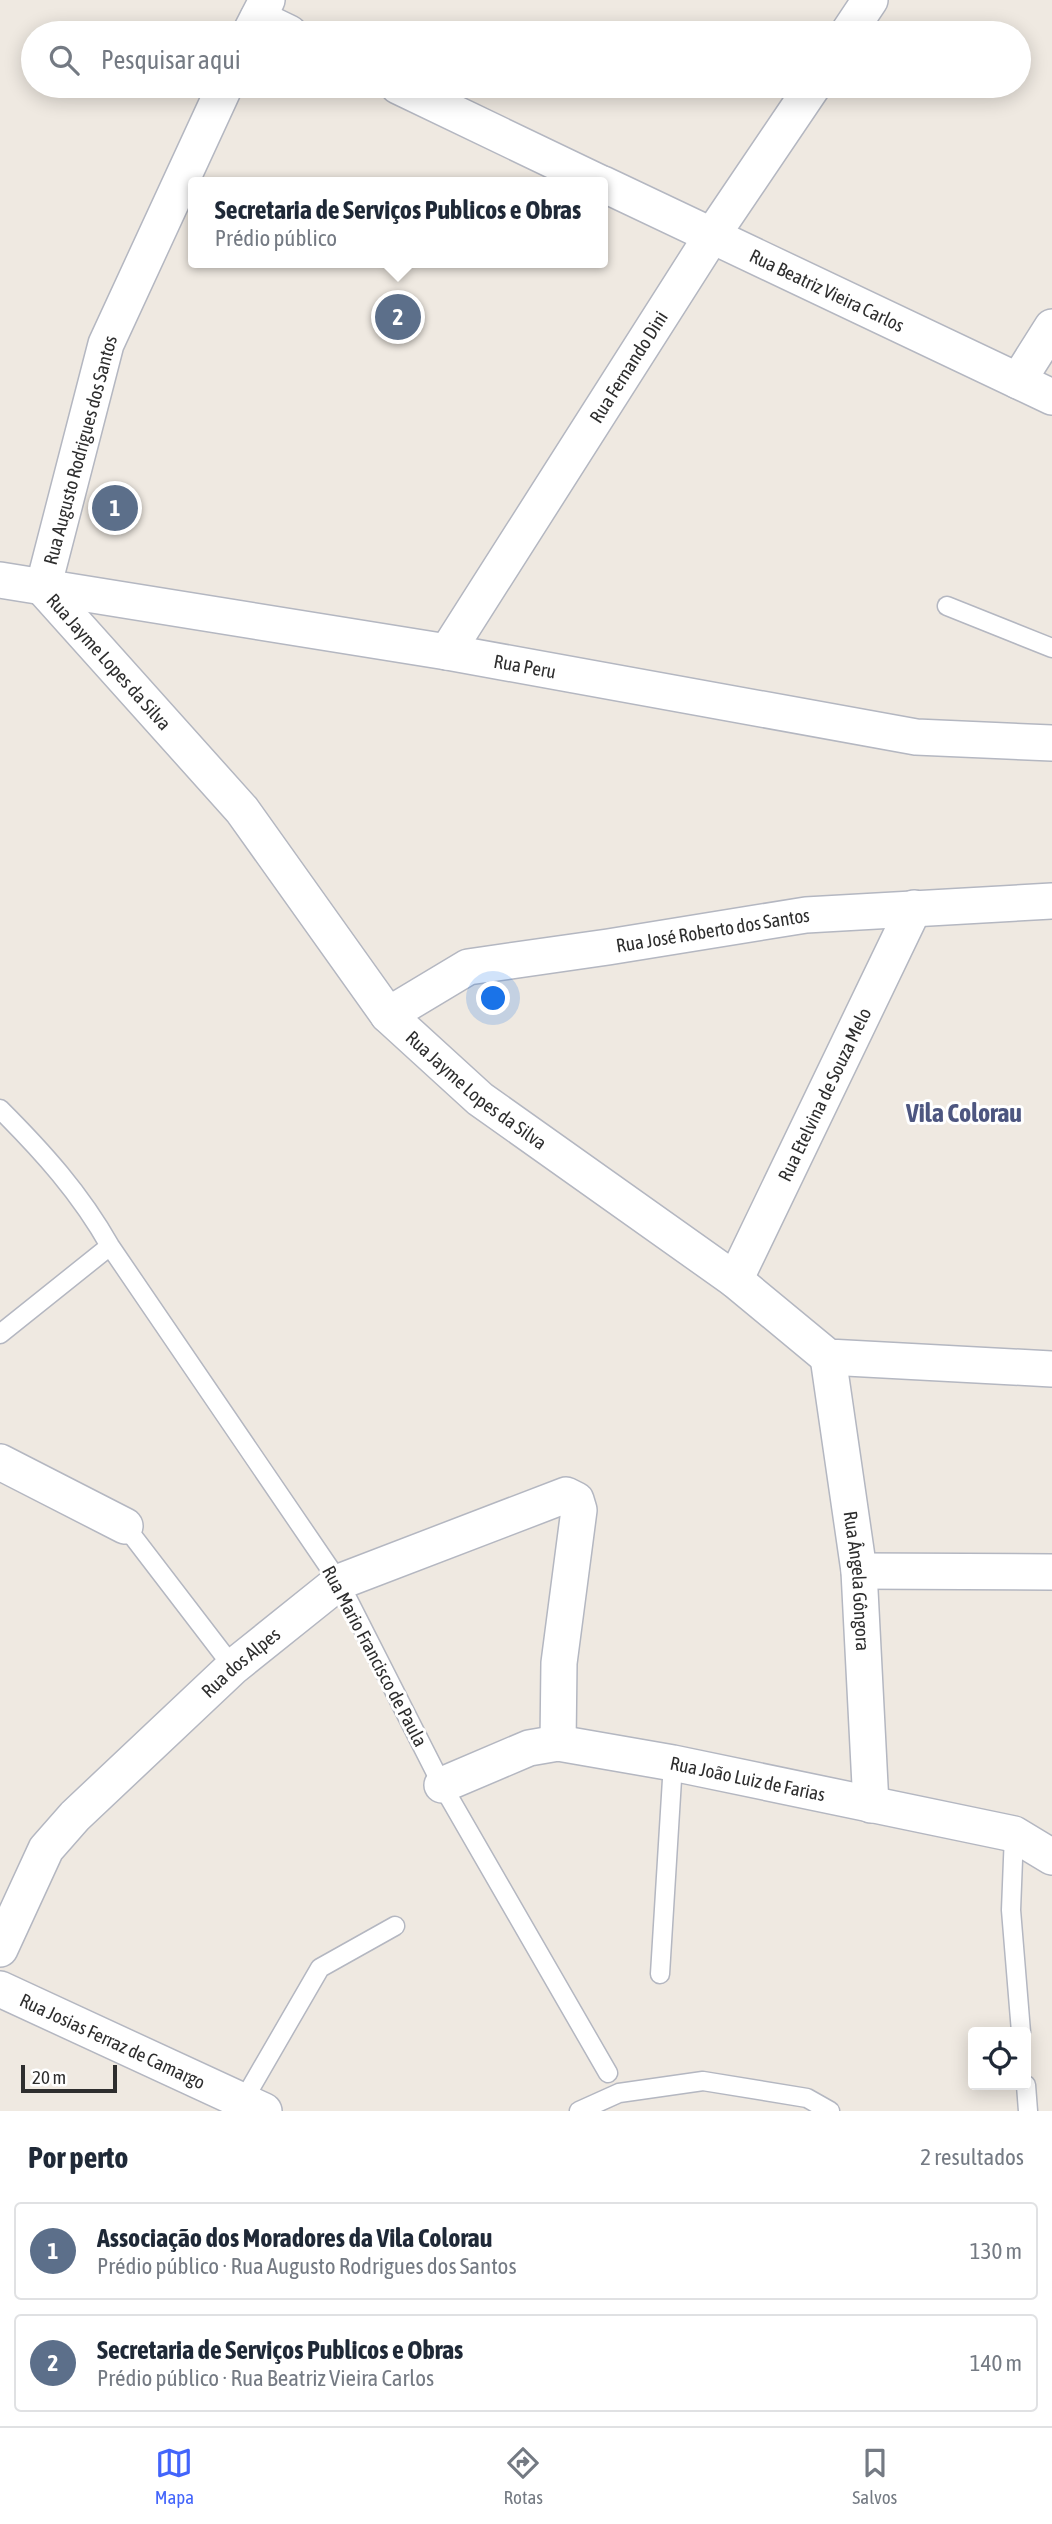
<!DOCTYPE html>
<html lang="pt">
<head>
<meta charset="utf-8">
<style>
	:root { --surface:#fff; --page:#f2f2f3; --text:#1f2937; --muted:#747a83; --line:#e0e1e3; --accent:#4264fb }
	body { margin:0; font-family:"Asap Condensed",sans-serif; background:var(--page); color:var(--text) }
	.controls { position:absolute; right:21px; bottom:21px; display:grid; overflow:hidden; border-radius:7px; box-shadow:0 4px 18px #0003 }
	.controls button { width:63px; height:63px; display:grid; place-items:center; padding:0; border:0; border-bottom:2px solid var(--line); background:var(--surface); color:var(--text); font:35px sans-serif }
	.scale { position:absolute; left:21px; bottom:18px; width:96px; box-sizing:border-box; padding-left:7px; border:4px solid #2e2e2e; border-top:0; font-size:19px; line-height:24px; white-space:nowrap; color:#2e2e2e; -webkit-text-stroke:5px #fff; paint-order:stroke }
	.you { position:absolute; left:494px; top:999px; width:24px; height:24px; margin:-18px; border:5px solid #fff; border-radius:50%; background:#1a73e8; box-shadow:0 0 0 10px #1a73e833 }
	.badge { display:grid; place-items:center; width:46px; height:46px; border-radius:50%; background:var(--accent); color:#fff; font-size:23px; font-weight:700 }
	.pin { position:absolute; translate:-50% -50%; border:4px solid #fff; box-shadow:0 2px 7px #0006 }
	.popup { position:absolute; left:188px; top:177px; width:420px; height:91px; box-sizing:border-box; display:grid; place-content:center; border-radius:7px; background:var(--surface); filter:drop-shadow(0 2px 5px #0005); font-size:23px; white-space:nowrap; color:var(--muted) }
	.popup b { font-size:26px; color:var(--text) }
	.popup::after { content:''; position:absolute; left:50%; top:100%; margin-left:-14px; border:14px solid transparent; border-top-color:var(--surface) }
	.list { margin:0; padding:0; list-style:none }
	h2 { display:flex; justify-content:space-between; align-items:center; height:91px; margin:0; padding:0 28px; font-size:30px }
	h2 small { font-size:23px; font-weight:400; color:var(--muted) }
	.list li { display:grid; grid-template-columns:46px 1fr auto; gap:21px; align-items:center; box-sizing:border-box; height:98px; margin:0 14px 14px; padding:0 14px; border:2px solid var(--line); border-radius:7px }
	.list b { display:block; font-size:26px; white-space:nowrap }
	.list p { margin:0; font-size:23px; white-space:nowrap; color:var(--muted) }
	.list em { font-size:23px; font-style:normal; color:var(--muted) }
	.icon { flex:none; width:38px; height:38px; fill:none; stroke:currentColor; stroke-width:2; stroke-linecap:round; stroke-linejoin:round }
	.map { position:relative; flex:none; width:1052px; height:2111px; overflow:hidden }
	.search { position:absolute; background:var(--surface); box-shadow:0 4px 18px #0003; left:21px; right:21px; top:21px; height:77px; display:flex; align-items:center; gap:18px; box-sizing:border-box; padding:0 24px; border-radius:38px; color:var(--muted); font-size:26px }
	.sheet { height:315px; background:var(--surface) }
	nav { display:flex; justify-content:space-around; align-items:center; box-sizing:border-box; height:98px; border-top:2px solid var(--line); background:var(--surface); font-size:19px; color:var(--muted) }
	nav a { display:grid; justify-items:center; gap:4px }
	nav .on { color:var(--accent) }
	.map>svg:first-child { display:block }
	.lines { fill:none; stroke-linecap:round; stroke-linejoin:round }
	.lane-casing { stroke:#b4b7c1; stroke-width:21 }
	.street-casing { stroke:#b4b7c1; stroke-width:38 }
	.lane { stroke:#fff; stroke-width:18 }
	.street { stroke:#fff; stroke-width:35 }
	.labels { text-anchor:middle; dominant-baseline:central; stroke-width:6; stroke-linejoin:round; paint-order:stroke }
	.street-label { font-size:19px; fill:#2e2e2e; stroke:#fff }
	.district-label { font-size:26px; font-weight:bold; fill:#4d5680; stroke:#fff }
</style>
</head>
<body>
<div class="map">
<svg width="1052" height="2111" viewBox="0 0 1052 2111">
	<rect width="100%" height="100%" fill="#efe9e1"/>
	<g class="lines">
		<g class="lane-casing">
			<path id="lane" d="M947,606L1052,648
				M0,1109C43,1152 80,1193 110,1246L339,1582L442,1785L608,2073
				M0,1334L110,1246
				M125,1526L233,1667
				M1014,1834L1011,1910L1021,2032
				M660,1974L673,1763
				M1026,2085L1028,2111
				M243,2101L320,1968L395,1926
				M579,2111L619,2093L703,2081L807,2098L830,2111"/>
		</g>
		<g class="street-casing">
			<g id="street">
				<path d="M258,18L289,33"/>
				<path d="M250,33L267,0"/>
				<path d="M848,33L870,0"/>
				<path id="s1" d="M225,86L106,344L43,588L242,810L388,1015L480,1099L735,1280L828,1357L1052,1369"/>
				<path d="M398,86L598,182"/>
				<path id="s2" d="M603,184L1052,397"/>
				<path d="M1018,381L1052,327"/>
				<path id="s3" d="M0,580L447,652L916,737L1052,743"/>
				<path id="s4" d="M447,652L711,237L813,86"/>
				<path id="s5" d="M388,1015L468,967L608,947L806,915L1052,901"/>
				<path id="s6" d="M735,1280L914,908"/>
				<path id="s7" d="M828,1357L859,1571L871,1805"/>
				<path d="M0,1462L125,1526"/>
				<path d="M859,1571L1052,1572"/>
				<path id="s8" d="M442,1785L529,1748L558,1743L673,1763L1014,1834L1052,1857"/>
				<path id="s9" d="M0,1949L46,1849L75,1816L233,1667L339,1582L566,1495L576,1500L579,1510L559,1663L558,1743"/>
				<path id="s10" d="M0,1989L264,2111"/>
			</g>
		</g>
		<use href="#lane" class="lane"/>
		<use href="#street" class="street"/>
	</g>
	<g class="labels">
		<g class="street-label">
			<text stroke="none"><textPath href="#s2" startOffset="248">Rua Beatriz Vieira Carlos</textPath></text>
			<text stroke="none"><textPath href="#s4" startOffset="338">Rua Fernando Dini</textPath></text>
			<text transform="translate(80 450) rotate(-75)">Rua Augusto Rodrigues dos Santos</text>
			<text stroke="none"><textPath href="#s1" startOffset="635">Rua Jayme Lopes da Silva</textPath></text>
			<text stroke="none"><textPath href="#s3" startOffset="532">Rua Peru</textPath></text>
			<text stroke="none"><textPath href="#s5" startOffset="341">Rua José Roberto dos Santos</textPath></text>
			<text stroke="none"><textPath href="#s1" startOffset="1202">Rua Jayme Lopes da Silva</textPath></text>
			<text stroke="none"><textPath href="#s6" startOffset="206">Rua Etelvina de Souza Melo</textPath></text>
			<text stroke="none"><textPath href="#s7" startOffset="226">Rua Ângela Gôngora</textPath></text>
			<text transform="translate(375 1656) rotate(62)">Rua Mario Francisco de Paula</text>
			<text stroke="none"><textPath href="#s9" startOffset="380">Rua dos Alpes</textPath></text>
			<text stroke="none"><textPath href="#s8" startOffset="317">Rua João Luiz de Farias</textPath></text>
			<text stroke="none"><textPath href="#s10" startOffset="124">Rua Josias Ferraz de Camargo</textPath></text>
		</g>
		<g class="district-label">
			<text x="964" y="1113">Vila Colorau</text>
		</g>
	</g>
</svg>
<div class="controls">
<button><svg class="icon" aria-label="locate" viewBox="0 0 24 24"><circle cx="12" cy="12" r="6"/><path d="M12 2v4M12 18v4M2 12h4M18 12h4"/></svg></button>
</div>
<div class="scale">20 m</div>
<div class="you"></div>
<div class="pin badge" style="left:115px;top:508px;background:#5c6f8a">1</div>
<div class="pin badge" style="left:398px;top:317px;background:#5c6f8a">2</div>
<div class="popup"><b>Secretaria de Serviços Publicos e Obras</b>Prédio público</div>
<div class="search"><svg class="icon" aria-label="search" viewBox="0 0 24 24"><circle cx="10" cy="10" r="6"/><path d="M15 15l6 6"/></svg>Pesquisar aqui</div>
</div>
<section class="sheet">
<h2>Por perto<small>2 resultados</small></h2>
<ul class="list">
<li><span class="badge" style="background:#5c6f8a">1</span><div><b>Associação dos Moradores da Vila Colorau</b><p>Prédio público · Rua Augusto Rodrigues dos Santos</p></div><em>130 m</em></li>
<li><span class="badge" style="background:#5c6f8a">2</span><div><b>Secretaria de Serviços Publicos e Obras</b><p>Prédio público · Rua Beatriz Vieira Carlos</p></div><em>140 m</em></li>
</ul>
</section>
<nav>
<a class="on"><svg class="icon" aria-label="map" viewBox="0 0 24 24"><path d="M3 6l6-2 6 2 6-2v14l-6 2-6-2-6 2zM9 4v14M15 6v14"/></svg>Mapa</a>
<a><svg class="icon" aria-label="directions" viewBox="0 0 24 24"><path d="M12 3l9 9-9 9-9-9zM9 14v-3h6M13 9l2 2-2 2"/></svg>Rotas</a>
<a><svg class="icon" aria-label="saved" viewBox="0 0 24 24"><path d="M7 4h10v16l-5-4-5 4z"/></svg>Salvos</a>
</nav>
</body>
</html>
